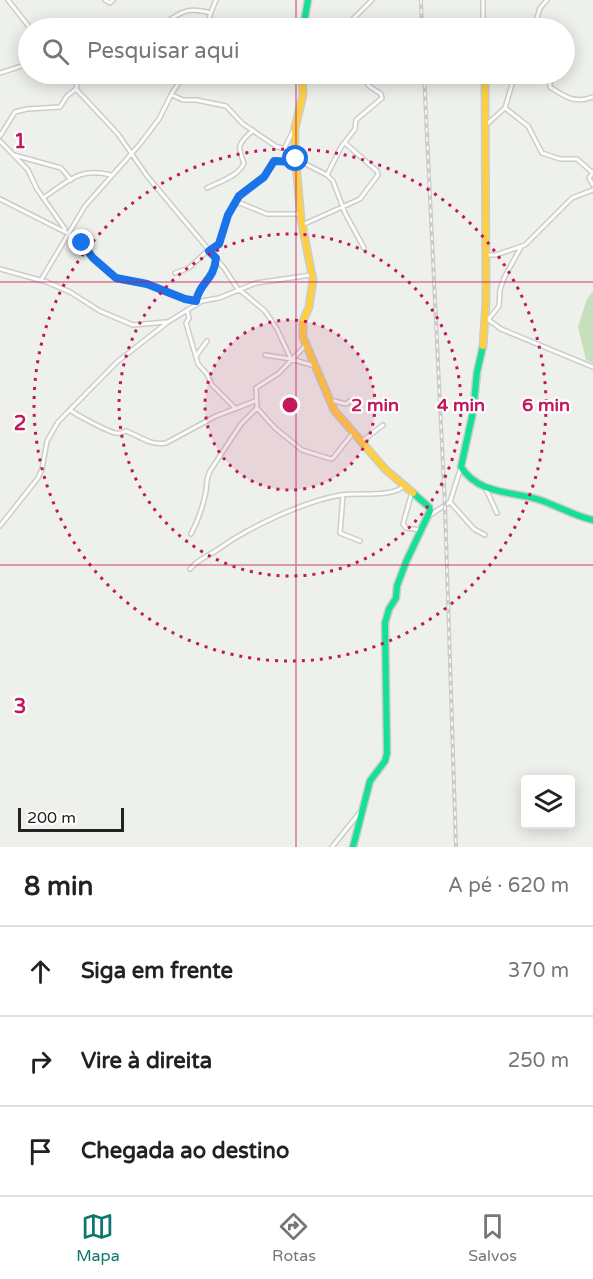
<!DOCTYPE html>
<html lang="pt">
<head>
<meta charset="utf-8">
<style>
	:root { --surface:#fff; --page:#f6f6f6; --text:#222; --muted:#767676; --line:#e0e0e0; --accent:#0f766e }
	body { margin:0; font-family:"Varela Round",sans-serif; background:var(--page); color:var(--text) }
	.controls { position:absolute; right:18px; bottom:18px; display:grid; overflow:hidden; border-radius:6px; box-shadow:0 3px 15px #0003 }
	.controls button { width:54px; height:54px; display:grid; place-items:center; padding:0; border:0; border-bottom:2px solid var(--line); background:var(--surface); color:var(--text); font:30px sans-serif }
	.scale { position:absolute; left:18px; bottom:15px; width:106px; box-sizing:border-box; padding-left:6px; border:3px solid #222421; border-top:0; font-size:16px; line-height:21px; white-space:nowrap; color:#222421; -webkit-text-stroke:4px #fff; paint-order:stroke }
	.stop { position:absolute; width:18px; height:18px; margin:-14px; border:4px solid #1a73e8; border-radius:50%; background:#fff }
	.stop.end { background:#1a73e8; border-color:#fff; box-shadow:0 2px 6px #0008 }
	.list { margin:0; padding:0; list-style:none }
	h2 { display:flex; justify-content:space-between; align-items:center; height:78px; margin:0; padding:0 24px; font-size:26px }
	h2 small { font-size:20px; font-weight:400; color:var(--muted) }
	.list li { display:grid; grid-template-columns:39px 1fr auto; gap:18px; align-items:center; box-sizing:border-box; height:90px; padding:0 24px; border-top:2px solid var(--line) }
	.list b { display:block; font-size:22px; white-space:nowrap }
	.list em { font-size:20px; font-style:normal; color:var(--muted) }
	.icon { flex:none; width:33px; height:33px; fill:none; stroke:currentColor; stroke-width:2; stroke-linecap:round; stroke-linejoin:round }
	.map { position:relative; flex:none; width:593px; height:847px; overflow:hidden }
	.search { position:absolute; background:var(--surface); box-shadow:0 3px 15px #0003; left:18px; right:18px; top:18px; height:66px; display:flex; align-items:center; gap:15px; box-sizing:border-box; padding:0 21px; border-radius:33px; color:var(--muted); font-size:22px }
	.sheet { height:348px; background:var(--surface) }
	nav { display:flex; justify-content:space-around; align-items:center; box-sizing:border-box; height:84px; border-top:2px solid var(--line); background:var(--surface); font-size:16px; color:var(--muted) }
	nav a { display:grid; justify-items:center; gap:3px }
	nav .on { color:var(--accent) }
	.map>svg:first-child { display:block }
	.green { fill:#c6e0bc }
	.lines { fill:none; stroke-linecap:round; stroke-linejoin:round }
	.street-casing { stroke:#cbcdca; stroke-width:6 }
	.fast-casing { stroke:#cbcdca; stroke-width:9 }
	.slow-casing { stroke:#cbcdca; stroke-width:9 }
	.street { stroke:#fcfdfc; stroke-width:3 }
	.fast { stroke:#16e098; stroke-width:6 }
	.slow { stroke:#ffcf43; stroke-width:6 }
	.rail-casing { stroke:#cacbca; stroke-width:4 }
	.rail { stroke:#fff; stroke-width:1.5; stroke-dasharray:4.5; stroke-linecap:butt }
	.route { stroke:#1a73e8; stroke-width:8 }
	.grid { fill:none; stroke:#c2185b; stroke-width:1.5; stroke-opacity:0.55 }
	.ring { fill:none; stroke:#c2185b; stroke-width:3; stroke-dasharray:3 6 }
	.grid-label { font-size:20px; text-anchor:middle; font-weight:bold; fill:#c2185b; stroke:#fff; stroke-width:4.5; stroke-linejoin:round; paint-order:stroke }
	.centre { fill:#c2185b; stroke:#fff; stroke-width:3 }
	.ring-label { font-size:18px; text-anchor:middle; font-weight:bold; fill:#c2185b; stroke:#fff; stroke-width:4.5; stroke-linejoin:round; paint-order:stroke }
</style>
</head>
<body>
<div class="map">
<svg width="593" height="847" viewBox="0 0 593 847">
	<rect width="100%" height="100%" fill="#edf0eb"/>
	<path class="green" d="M593,291V363L586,360L578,327L587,299Z"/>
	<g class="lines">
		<g class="street-casing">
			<path id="street" d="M8,0L30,28H33
				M105,0L110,3L113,0
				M483,0V28
				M128,28H130
				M153,28C179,19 178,4 211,13
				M208,28L210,15L216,0
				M344,28L372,0
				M534,28L540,8L547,0
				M0,73L28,64
				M77,74L78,78L76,89L118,134L147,176L224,268L239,291
				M550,74V87C565,97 575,104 593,97
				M172,95L183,100H196L226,106L243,124L277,147L288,149L294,152
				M505,108L528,126L542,153L560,159H577L593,173
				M486,125L505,108L515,74
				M0,136L15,112L27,109L60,107L67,96L76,89
				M0,141L28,170L37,189L65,229
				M285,147L294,129
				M14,155L61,168L71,180
				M296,159L327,175L333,181L345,213L364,248
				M593,172L589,178L593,185
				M327,175L341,147L355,129L356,120L382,98L381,94L369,86L362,74
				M207,188C219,182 239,176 244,163C236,144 239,144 253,130
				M43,198C69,181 79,167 111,175
				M0,199L79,239L90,255L119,280L147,284L185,299L201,301
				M235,204L240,203L267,214H300
				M302,225L360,199L378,175L377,171L345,143
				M486,255H496L525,245L572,198L593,190
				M0,269L47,282L70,292L100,311L133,325L166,322
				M175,273L189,268L206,252L219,244L228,215L239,196L264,177L274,161L296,162
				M41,280L85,206L140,144L159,119L172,93L185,74
				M241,291L265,311L277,329L291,359L315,366
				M196,301C200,280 214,283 216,258
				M187,310L189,318L186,323L198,364L207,374L212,385L236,409
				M486,318L501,329L593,367
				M488,320L499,306L500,290L504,278L521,247
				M306,345L279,373L256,388L257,408L275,428L302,450L331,459L333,458L353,433
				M265,355L291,359
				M196,356L207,341
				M330,400L346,404L350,401
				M70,410C77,415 108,432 116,433C121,434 121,433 126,431C140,436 150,446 166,443L216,416L255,401
				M361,442L383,425
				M485,487L497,513
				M412,492L403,524L406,528L421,530
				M343,495L340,533L360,541
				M450,502L474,529L485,535
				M430,515L450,502L461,467
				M0,526L38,478L42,469L47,441L58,422L117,362L168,322L202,301L219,298L256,283L311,275
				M191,534C198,521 203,506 206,491C207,483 206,479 210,471L241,424L257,408
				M190,569C200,557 208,557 220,548C249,527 305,501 341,495C358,492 391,498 404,486
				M332,847L361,811"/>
		</g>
		<g class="fast-casing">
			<path id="fast" d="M303,28L308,0
				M483,346L477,372L473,412L461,467C479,495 512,491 540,500C558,506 574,516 593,520
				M353,847L370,781L385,761L387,753L385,623L389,609L396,598L397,586L406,562L430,511L429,507L413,493"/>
		</g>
		<g class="slow-casing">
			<path id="slow" d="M302,74L303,95L295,128V153L301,219L313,280L309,307L303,321V337L334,410L385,469L413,493
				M483,346L486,301L485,74"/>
		</g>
		<use href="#street" class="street"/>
		<use href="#fast" class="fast"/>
		<use href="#slow" class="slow"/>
		<g class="rail-casing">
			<path id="rail" d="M421,0L422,28
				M424,74L445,507L456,847"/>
		</g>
		<use href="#rail" class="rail"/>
	</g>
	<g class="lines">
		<path class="route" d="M82,243L93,258L116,278L147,284L185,299L196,301C200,281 214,281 216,258L209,251L219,244L228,215L239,196L264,177L274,161L296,162V159"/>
	</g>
	<path class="grid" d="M296,0V28M296,74V847M0,282H593M0,565H593"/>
	<circle cx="290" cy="405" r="85" fill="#c2185b" fill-opacity=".12"/>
	<g class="ring">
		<circle cx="290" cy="405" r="85"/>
		<circle cx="290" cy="405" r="171"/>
		<circle cx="290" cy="405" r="256"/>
	</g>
	<g class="grid-label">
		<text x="20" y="148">1</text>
		<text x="20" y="430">2</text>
		<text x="20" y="713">3</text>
	</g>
	<circle cx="290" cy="405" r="9" class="centre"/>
	<g class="ring-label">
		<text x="375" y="411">2 min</text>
		<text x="461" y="411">4 min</text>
		<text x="546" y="411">6 min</text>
	</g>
</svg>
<div class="controls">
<button><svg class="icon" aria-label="layers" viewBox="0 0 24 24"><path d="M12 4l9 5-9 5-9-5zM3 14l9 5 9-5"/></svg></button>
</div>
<div class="scale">200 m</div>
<div class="stop" style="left:296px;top:159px"></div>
<div class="stop end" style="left:82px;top:243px"></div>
<div class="search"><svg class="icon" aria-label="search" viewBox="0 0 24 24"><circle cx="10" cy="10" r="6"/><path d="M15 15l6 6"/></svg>Pesquisar aqui</div>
</div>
<section class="sheet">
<h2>8 min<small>A pé · 620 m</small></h2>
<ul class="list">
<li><svg class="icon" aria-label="ahead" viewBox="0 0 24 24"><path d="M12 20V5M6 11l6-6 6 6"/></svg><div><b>Siga em frente</b></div><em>370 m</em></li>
<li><svg class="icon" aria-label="right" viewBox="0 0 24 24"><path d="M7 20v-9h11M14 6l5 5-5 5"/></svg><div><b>Vire à direita</b></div><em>250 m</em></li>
<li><svg class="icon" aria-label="arrive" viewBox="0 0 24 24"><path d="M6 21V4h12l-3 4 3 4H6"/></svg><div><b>Chegada ao destino</b></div></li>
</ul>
</section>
<nav>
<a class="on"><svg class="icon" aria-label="map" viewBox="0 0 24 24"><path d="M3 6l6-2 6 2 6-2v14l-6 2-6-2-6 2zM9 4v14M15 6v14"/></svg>Mapa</a>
<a><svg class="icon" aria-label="directions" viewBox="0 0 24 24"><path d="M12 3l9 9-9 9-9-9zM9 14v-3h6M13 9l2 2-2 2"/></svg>Rotas</a>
<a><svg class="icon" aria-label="saved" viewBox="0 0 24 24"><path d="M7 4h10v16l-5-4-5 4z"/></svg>Salvos</a>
</nav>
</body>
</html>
